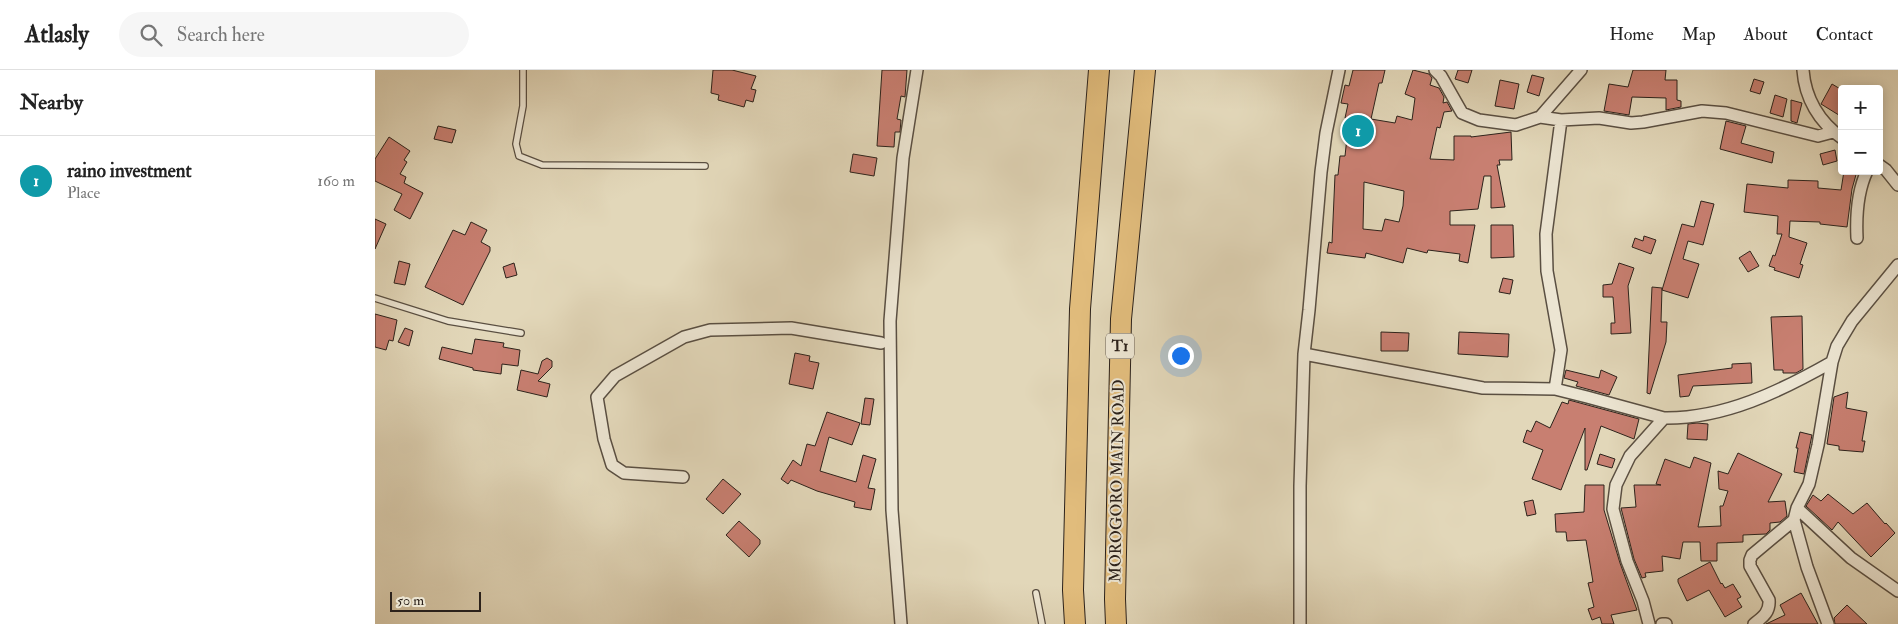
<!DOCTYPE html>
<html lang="en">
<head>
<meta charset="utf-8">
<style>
	:root { --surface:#fff; --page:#f6f6f6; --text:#222; --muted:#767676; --line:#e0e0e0; --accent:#b45309 }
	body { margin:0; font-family:"IM FELL Double Pica",serif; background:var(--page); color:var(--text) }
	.controls { position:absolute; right:15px; top:15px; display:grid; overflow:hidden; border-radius:5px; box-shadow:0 2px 12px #0003 }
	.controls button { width:45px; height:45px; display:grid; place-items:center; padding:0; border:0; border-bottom:1px solid var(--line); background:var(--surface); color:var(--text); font:25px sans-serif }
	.scale { position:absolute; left:15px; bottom:12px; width:91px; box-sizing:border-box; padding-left:5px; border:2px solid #2c221b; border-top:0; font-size:14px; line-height:18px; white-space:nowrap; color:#2c221b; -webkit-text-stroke:4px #ece5d2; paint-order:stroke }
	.you { position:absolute; left:805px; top:285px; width:18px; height:18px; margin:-12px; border:4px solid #fff; border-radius:50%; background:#1a73e8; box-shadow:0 0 0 8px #1a73e833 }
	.badge { display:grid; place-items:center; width:32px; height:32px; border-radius:50%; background:var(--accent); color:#fff; font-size:16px; font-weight:700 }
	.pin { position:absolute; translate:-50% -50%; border:2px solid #fff; box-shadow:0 1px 5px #0006 }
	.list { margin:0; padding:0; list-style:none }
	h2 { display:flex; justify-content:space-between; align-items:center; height:65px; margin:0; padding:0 20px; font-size:21px }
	h2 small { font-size:16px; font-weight:400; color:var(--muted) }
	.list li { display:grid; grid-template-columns:32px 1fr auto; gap:15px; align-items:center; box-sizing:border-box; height:90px; padding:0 20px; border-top:1px solid var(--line) }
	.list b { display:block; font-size:19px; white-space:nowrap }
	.list p { margin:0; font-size:16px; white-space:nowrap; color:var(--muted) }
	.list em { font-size:16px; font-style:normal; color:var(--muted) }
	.icon { flex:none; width:28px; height:28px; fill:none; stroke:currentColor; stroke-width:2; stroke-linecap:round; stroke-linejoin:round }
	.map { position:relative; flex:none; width:1523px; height:554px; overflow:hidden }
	header { display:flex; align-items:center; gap:30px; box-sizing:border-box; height:70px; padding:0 25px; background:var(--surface); border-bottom:1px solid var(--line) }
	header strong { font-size:24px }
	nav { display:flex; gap:28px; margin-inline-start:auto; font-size:18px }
	.search { width:350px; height:45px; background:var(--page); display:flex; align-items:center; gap:12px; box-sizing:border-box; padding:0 18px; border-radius:28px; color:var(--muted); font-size:19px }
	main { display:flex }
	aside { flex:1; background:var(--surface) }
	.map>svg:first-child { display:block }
	.building { fill:#c87f71; stroke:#2c221b; fill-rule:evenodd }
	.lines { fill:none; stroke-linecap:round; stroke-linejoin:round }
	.lane-casing { stroke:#5a4f42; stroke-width:8 }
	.street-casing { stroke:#5a4f42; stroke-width:14 }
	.highway-casing { stroke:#2c221b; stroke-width:22 }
	.lane { stroke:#ece5d2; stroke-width:5.5 }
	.street { stroke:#ece5d2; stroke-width:11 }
	.highway { stroke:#e1bc7c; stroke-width:20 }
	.labels { text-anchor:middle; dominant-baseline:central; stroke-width:4; stroke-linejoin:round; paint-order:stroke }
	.shield { fill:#ece5d2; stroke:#665c52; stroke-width:1 }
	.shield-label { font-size:15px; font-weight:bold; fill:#2c221b }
	.street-label { font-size:16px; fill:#2c221b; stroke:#ece5d2 }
</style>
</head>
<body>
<header>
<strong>Atlasly</strong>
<div class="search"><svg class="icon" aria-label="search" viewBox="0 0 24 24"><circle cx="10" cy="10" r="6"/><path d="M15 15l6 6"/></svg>Search here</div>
<nav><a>Home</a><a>Map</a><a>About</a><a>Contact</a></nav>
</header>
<main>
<aside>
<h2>Nearby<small></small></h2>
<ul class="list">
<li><span class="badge" style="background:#0f9aa8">1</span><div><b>raino investment</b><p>Place</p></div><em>160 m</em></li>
</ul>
</aside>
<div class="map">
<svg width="1523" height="554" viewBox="0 0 1523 554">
	<rect width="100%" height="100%" fill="#e2d7b9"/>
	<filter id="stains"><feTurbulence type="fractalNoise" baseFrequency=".004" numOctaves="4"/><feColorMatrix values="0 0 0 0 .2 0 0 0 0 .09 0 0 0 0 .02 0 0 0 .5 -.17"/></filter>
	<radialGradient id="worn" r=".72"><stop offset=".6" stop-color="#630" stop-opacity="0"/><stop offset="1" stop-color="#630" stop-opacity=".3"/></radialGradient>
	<path class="building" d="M338,0H357L381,6L376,19L381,20L378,32L371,30L369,37L343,30L344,25L336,23Z
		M507,0H532L530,27L526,26L522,49L526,50L525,62H520L519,77L502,76Z
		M978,0H1010L1007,13H1004L996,49L1020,53L1022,46L1037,50L1040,28L1030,24L1038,0L1054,4L1057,8L1055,15L1064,18L1069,27L1068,33L1072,32L1077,41L1069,42L1065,58L1062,57L1055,89L1079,90V66H1096V67L1136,62L1137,90H1124L1125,95H1122L1130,137L1116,138V106H1109L1103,139L1075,141V155H1100L1093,193L1084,191L1085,184L1053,180L1052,183L1032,178L1028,193L991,183L990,188L952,183L954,172L957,173L960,105H963L965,86H970L974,49L970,48L973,34L966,33L970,15L974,16ZM989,112L1029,121L1028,136L1024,152L1010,149L1007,161L988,159Z
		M1083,0H1097L1093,13L1080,9Z
		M1258,0H1291L1290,10H1302V30L1306,31V37L1291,40V28L1257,27L1254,45L1229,41L1234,14L1253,17Z
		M1157,5L1169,8L1164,26L1152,22Z
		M1379,9L1389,12L1385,24L1375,21Z
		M1125,10L1144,14L1139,39L1120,36Z
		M1457,14L1467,20V47L1446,34Z
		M1400,25L1412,29L1408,47L1395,43Z
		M1416,30L1427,33L1422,53L1416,51Z
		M1351,51L1371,56L1366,73L1399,82L1397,93L1345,79Z
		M63,56L81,60L77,73L59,69Z
		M14,67L35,81L29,90L32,92L25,104L31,107L29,113L48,123L35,149L19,140L27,124L0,111V89Z
		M1460,80L1462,91L1448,95L1445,84Z
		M478,84L502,88L499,106L475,102Z
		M1469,101H1482L1477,119L1472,157L1445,154V152L1415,151L1414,167L1432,173L1425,194L1428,195L1424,208L1399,200L1400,198L1394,196L1398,185L1400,186L1407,164H1402L1403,146L1369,142L1372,114L1413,118V110L1443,111V118L1466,120Z
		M1326,131L1339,134L1328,175L1313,171L1308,189L1324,194L1313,228L1287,220L1307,154L1319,157Z
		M0,149L11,154L0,179Z
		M96,152L112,160L106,172L115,177V181L88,235L50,217L78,160L90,165Z
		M1116,155H1138L1139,187L1116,188Z
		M1269,166L1281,170L1276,184L1257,177L1260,168L1268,171Z
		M1375,181L1384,196L1373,202L1364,188Z
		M24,191L35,194L30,215L19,213Z
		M139,193L142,205L131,208L128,197Z
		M1244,193L1259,198L1253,216L1256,263L1236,264V253H1240L1238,227H1228V215L1237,214Z
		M1128,208L1138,210L1135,224L1124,222Z
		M1277,217L1287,218L1286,252H1292L1291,272L1275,324L1272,323Z
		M0,244L22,250L18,271L14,270L11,280L0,277Z
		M1427,246L1428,299L1421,303H1408V300H1399L1396,247Z
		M30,258L38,261L34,276L23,272Z
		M1006,262L1034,263L1033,281H1006Z
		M1084,262L1134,264L1133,287L1083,284Z
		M100,269L129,273L128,277L145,280L143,296L127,294L126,304L98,300V298L64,289L67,277L97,284Z
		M420,283L435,286L434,291L444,293L438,319L414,314Z
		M172,288L177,291V297L163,311L175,314L172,327L142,320L146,300L163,304L167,291Z
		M1376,293L1377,313L1318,316L1314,326L1305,327L1303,305L1357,298V294Z
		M1191,300L1224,308L1226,300L1242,307L1234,325L1201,316L1203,312L1189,308Z
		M1473,322L1471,338L1492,342L1487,371H1490L1488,382L1464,380V376L1452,374L1459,327Z
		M490,328L499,329L495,355L486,354Z
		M1194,330L1264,349L1259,369L1226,356L1212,400H1210V358L1186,420L1157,409L1168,380L1148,372L1152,360L1156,362L1161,351L1175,358L1187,332L1193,334Z
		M452,342L485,353L477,375L454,367L445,401L481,412L488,385L501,389L493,418L500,419L496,440L479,437L480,432L442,421L416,410L413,414L406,409L418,390L426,396L432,374L440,376Z
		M1322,353L1333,354L1332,370L1312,369L1313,354Z
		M1425,362L1437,365L1429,404L1419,402L1423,378H1421Z
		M1363,383L1407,404L1393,432L1410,431L1412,446L1405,452L1395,453V460L1391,464L1368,465V472L1342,473V491H1326L1325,472H1308L1305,489L1287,486L1288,501L1270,503L1271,507L1267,508L1259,489L1246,438L1261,437L1259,415H1286L1281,414L1290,389L1315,398L1319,387L1336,393L1323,457L1346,456L1345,436H1348L1353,421L1344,419L1343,401L1353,404Z
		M1225,384L1240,389L1237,398L1222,394Z
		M348,409L366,424L348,444L331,429Z
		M1210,415H1229V440L1245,493L1262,540L1236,545L1239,554H1227L1225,547L1217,550L1213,539L1219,537L1213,513L1218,512L1211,470L1192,471L1191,462H1181L1180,444L1209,442Z
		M1453,424L1478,444L1492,433L1510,454L1511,453L1520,463L1496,487L1463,452L1457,460L1431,436L1438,425L1446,431Z
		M1158,430L1161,444L1152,446L1149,432Z
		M364,451L385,470V474L374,487L351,465Z
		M1335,492L1346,514L1347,513L1350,518L1358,514L1366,527L1362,529L1367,537L1350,547L1334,520L1312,531L1303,512V509Z
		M1426,523L1443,554H1391L1410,545L1405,535Z
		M1472,535L1492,554H1460L1459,548Z"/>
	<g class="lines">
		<g class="lane-casing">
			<path id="lane" d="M148,0V36L141,74L144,86L167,95L330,96
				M0,228L73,251L146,263
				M661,523L667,554"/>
		</g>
		<g class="street-casing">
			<path id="street" d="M1060,0L1066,6L1087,43L1104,50L1141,55L1165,47L1186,50L1224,48L1256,53L1268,52L1327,41L1351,43L1443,66L1458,62
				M1428,0C1430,28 1444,52 1467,68
				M1165,47L1206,0
				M1504,95L1511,100L1523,115
				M1482,168C1481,147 1483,120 1492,101
				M929,284L1108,318L1180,319L1212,327L1289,348
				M1180,319L1186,280L1172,201L1171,164L1186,50
				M308,407L249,403L237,395L229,369L222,327L240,306L309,267L335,260L416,258L506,273
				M1422,438L1476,488L1523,521
				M1419,450L1432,497L1453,554
				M526,554L517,440L515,251L528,88L542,0
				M925,554V416L929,284L934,240L946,102L951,63L964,0
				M1274,554L1268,531L1252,491L1238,439L1241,415L1255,386L1289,348C1349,349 1406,321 1457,292
				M1287,554H1291
				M1379,554C1388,547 1395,542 1394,530L1375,496V490L1377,485L1419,450L1422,438L1434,414L1443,375L1457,292L1462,276L1477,251L1523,195"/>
		</g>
		<g class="highway-casing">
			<path id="highway" d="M700,554L698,520L705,239L724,0
				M741,554L740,529L746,249L770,0"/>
		</g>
		<use href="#lane" class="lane"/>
		<use href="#street" class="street"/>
		<use href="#highway" class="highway"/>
	</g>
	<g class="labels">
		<rect class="shield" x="731" y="263.5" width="28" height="25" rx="4"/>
		<g class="shield-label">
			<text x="745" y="276">T1</text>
		</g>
		<g class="street-label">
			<text transform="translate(742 411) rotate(-89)">MOROGORO MAIN ROAD</text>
		</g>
	</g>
	<rect width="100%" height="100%" filter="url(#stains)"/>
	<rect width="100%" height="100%" fill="url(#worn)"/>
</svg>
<div class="controls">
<button>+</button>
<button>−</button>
</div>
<div class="scale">50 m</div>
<div class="you"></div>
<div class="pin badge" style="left:983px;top:61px;background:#0f9aa8">1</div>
</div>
</main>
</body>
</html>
